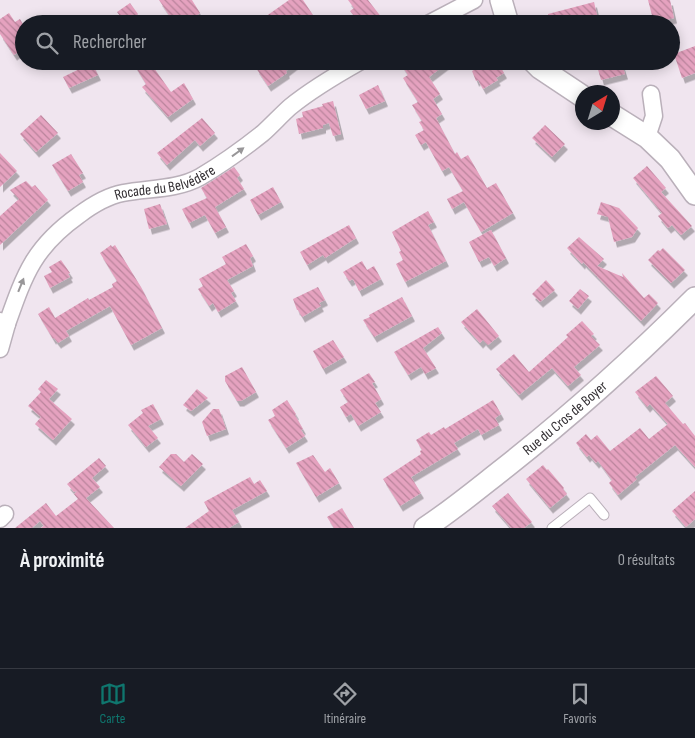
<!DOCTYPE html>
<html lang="fr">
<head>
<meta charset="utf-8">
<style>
	:root { --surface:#171b24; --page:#20242c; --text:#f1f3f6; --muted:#9ea1a6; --line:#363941; --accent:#0f766e }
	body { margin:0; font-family:"Sofia Sans Condensed",sans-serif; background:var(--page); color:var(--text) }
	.compass { position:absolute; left:575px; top:85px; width:45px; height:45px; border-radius:50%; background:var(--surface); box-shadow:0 2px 12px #0003; rotate:38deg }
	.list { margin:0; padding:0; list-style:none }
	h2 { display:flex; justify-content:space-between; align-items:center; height:65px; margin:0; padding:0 20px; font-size:21px }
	h2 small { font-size:16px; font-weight:400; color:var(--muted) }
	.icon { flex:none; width:28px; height:28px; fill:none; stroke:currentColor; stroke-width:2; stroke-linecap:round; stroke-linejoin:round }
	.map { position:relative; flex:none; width:695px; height:528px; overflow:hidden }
	.search { position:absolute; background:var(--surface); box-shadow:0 2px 12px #0003; left:15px; right:15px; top:15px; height:55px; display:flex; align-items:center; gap:12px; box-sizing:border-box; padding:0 18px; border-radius:28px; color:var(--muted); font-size:19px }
	.sheet { height:140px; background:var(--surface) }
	nav { display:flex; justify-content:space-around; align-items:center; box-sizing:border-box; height:70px; border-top:1px solid var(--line); background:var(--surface); font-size:14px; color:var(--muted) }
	nav a { display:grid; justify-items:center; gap:2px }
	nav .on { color:var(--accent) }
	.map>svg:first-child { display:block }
	.building { fill:url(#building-back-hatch); filter:url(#shadow) }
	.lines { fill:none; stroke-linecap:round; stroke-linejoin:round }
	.service-casing { stroke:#bab0ba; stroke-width:11 }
	.minor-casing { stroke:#bab0ba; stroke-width:19 }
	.tertiary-casing { stroke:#bab0ba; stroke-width:24 }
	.service { stroke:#fff; stroke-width:9 }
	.minor { stroke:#fff; stroke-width:16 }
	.tertiary { stroke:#fff; stroke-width:21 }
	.oneway { fill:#989698 }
	.labels { text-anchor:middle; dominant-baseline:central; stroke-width:4.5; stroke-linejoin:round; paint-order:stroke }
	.street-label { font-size:15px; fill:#322e32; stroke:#fff }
</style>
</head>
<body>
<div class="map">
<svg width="695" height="528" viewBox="0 0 695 528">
	<defs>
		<pattern id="building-back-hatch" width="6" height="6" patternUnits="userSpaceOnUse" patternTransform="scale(1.25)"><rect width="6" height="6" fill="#e5a2bf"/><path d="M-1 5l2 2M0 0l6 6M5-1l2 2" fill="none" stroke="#ba849c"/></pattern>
		<filter id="shadow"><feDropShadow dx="3" dy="5.5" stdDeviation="0" flood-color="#0004"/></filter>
	</defs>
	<rect width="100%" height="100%" fill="#f0e5ef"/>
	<path class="building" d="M159,0H192L200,13L184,24H175Z
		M289,0H303L319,24H255Z
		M348,0H368L382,18L375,24H367L362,17L357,20L350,11L354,8Z
		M648,0H670L674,18L654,23Z
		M594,2L598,19L596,20L597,24H574L572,19L550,24L548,14Z
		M130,3L138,14L137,15L139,18L132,24H126L117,12Z
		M9,13L15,22L20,19L24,26V48L14,55L0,34V19Z
		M695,46V73L682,78L674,54Z
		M132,61H149L171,92L184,83L193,99L168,117L142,87L146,84Z
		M263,61H299L286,71L287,73L268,86L256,68Z
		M399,61H416L421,69L431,61H450L429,77L440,94L433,99L442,114L436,118L455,154L457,152L461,159L468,155L487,188L496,183L513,213L481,232L464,202L452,209L447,199L463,191L449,167L442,171L426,142L421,145L415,135L424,130L419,122L422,121L412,105L418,102L403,78L408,75Z
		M489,61H497L504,73L496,78L498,80L483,89L478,80L476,81L472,71Z
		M601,61H621L625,74L601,80L597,66L602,65Z
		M92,63L98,75L69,88L63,77Z
		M378,85L385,101L366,109L359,95Z
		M333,101L341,134L333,136L329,123L323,125V128L299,134L296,119L303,117L302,112L323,106L322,104Z
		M41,115L58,133L36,152L20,134Z
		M202,118L215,133L200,146L195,140L167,165L157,153Z
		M545,125L565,144L552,157L532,138Z
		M0,153L17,171L0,187Z
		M71,154L83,173L79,175L83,182L68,191L52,165Z
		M647,166L666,188L661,192L692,226L681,235L672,225L668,228L658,216L662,213L633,178Z
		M234,167L240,175L237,178L244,189L215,207L226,227L215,233L205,215L189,223L182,209L207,198L201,188Z
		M26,181L32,187L35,185L48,200L0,245V216L19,199L10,190Z
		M273,187L281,202L258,215L250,200Z
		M601,202L619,208L638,228L632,237L614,242L608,217L597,214Z
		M160,204L167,224L149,229L144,209Z
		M428,211L434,222L428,225L446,261L405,282L396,264L403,260L399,252L401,251L392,232Z
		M349,225L356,238L325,258L323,255L307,265L300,252Z
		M491,230L506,258L494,266L489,257L479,262L469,242Z
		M579,237L604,259L597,266L623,277L622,273L644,298L649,294L658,303L641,321L583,262L582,264L567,248Z
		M246,244L253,256L250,258L253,266L227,280L234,291L231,293L236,301L218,312L213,303L209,306L198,289L203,286L199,279L226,264L222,257Z
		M111,245L112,247L115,245L141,287L162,328L131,345L110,306L66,331L69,336L58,343L54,338L53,339L38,314L49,307L55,318L88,298L89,300L113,287L112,284L117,281L100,253Z
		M663,248L685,270L671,283L648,260L658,250L660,251Z
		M61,260L70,273L68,274L70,277L50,288L44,276L52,272L49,267Z
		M362,261L367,270L374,266L381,279L359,291L353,279L349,281L343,272Z
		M546,280L555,290L540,302L532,294Z
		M318,287L325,300L319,303L321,306L302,317L298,310H297L293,299Z
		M580,289L589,296L578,309L569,301Z
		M402,297L412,316L374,337L363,320L370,317L369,315Z
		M477,309L499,336L488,345L483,340L480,343L461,322Z
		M582,321L594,334L591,336L600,345L574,367L581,375L568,386L552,368L519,395L496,369L514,354L529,372L568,337L566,335Z
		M438,327L442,333L423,348L436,368L425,374L421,367L408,375L394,352Z
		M333,340L344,357L323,369L313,351Z
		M242,367L256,392L241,401H237L225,381V376Z
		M369,373L375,382L372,383L381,399L375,403L381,412L358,426L351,414L346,417L340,407L348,402L340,390Z
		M656,376L673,396L665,403L683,424L685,423L695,436V467L675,445L635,477L637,479L618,495L609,483L612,480L598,461L596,463L589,455L587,457L576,443L586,434L591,440L597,435L610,451L640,428L649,439L668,424L650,404L647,407L635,392Z
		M46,380L58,389L49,399L72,419L53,440L35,424L41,417L28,406L41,392L38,389Z
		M197,389L208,398L191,411L183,405Z
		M287,400L296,414L295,415L303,429L301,430L305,436L286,448L268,420L275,416L272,410Z
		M493,400L501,414L495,418L499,425L481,435L478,429L454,443L458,449L411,477L421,493L400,506L383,479L421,454L420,451L422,450L416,440L429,432L431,435L444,427L445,429Z
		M153,404L161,419L148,426L158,438L146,447L128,425L143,413L141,410Z
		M213,409H219L226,429L207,436L202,422Z
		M171,454H176L184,462L192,454L203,464L181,486L159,467Z
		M313,455L325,472L330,468L339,483L316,497L296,463Z
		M99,458L106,466L92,478L100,487L86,498L114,528H41L44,526L40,521L32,528H15L46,503L56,516L78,499L74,494L77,491L74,492L67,484Z
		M543,465L547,470L548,469L564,488L563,489L567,494L550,508L526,479Z
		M250,477L254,484L260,480L267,491L232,510L239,522L229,528H185L209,511L204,502Z
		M695,491V519L686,527L672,511Z
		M508,493L532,522L524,528H511L492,506Z
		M342,508L354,528H334L327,517Z"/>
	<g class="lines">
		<g class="service-casing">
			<path id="service" d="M552,528L590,498L604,515"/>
		</g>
		<g class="minor-casing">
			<g id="minor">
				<path d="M428,24L474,0"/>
				<path d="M647,137L654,116L651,94"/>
				<path id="s1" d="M0,321L7,324C25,273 34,247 79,215C91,206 107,196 123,193C148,188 177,190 200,177C222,164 243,149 263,133C272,125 281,115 290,107C312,89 336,75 361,61"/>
				<path d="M0,349L7,324"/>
				<path d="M0,519L5,514"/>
			</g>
		</g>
		<g class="tertiary-casing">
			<g id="tertiary">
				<path d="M501,0L508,24"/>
				<path d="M533,61L540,68L582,96"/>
				<path d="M612,115L647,137L670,159L695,194"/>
				<path id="s2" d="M425,528C454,509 480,487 507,466C574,413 636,357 695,298"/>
			</g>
		</g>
		<use href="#service" class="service"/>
		<use href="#minor" class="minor"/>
		<use href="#tertiary" class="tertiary"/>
	</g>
	<defs><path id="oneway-solid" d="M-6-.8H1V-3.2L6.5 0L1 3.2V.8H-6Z" transform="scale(1.25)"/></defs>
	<g class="oneway">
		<use href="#oneway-solid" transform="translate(238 152) rotate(-36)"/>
		<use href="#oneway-solid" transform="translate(21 285) rotate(-68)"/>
	</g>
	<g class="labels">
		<g class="street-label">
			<text stroke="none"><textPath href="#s1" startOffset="234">Rocade du Belvédère</textPath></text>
			<text stroke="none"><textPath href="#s2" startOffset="178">Rue du Cros de Boyer</textPath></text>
		</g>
	</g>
</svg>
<svg class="compass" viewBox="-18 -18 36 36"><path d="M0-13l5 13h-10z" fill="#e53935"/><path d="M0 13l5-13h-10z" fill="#9ea1a6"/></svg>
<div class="search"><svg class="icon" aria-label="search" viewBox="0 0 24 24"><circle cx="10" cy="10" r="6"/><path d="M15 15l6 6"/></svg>Rechercher</div>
</div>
<section class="sheet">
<h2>À proximité<small>0 résultats</small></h2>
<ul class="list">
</ul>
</section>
<nav>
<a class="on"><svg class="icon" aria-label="map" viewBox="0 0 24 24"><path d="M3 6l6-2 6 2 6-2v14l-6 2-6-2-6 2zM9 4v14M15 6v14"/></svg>Carte</a>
<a><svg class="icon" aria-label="directions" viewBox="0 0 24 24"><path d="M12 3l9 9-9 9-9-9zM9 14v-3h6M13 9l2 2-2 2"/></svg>Itinéraire</a>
<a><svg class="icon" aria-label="saved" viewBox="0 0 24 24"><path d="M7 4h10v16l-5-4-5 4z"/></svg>Favoris</a>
</nav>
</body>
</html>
